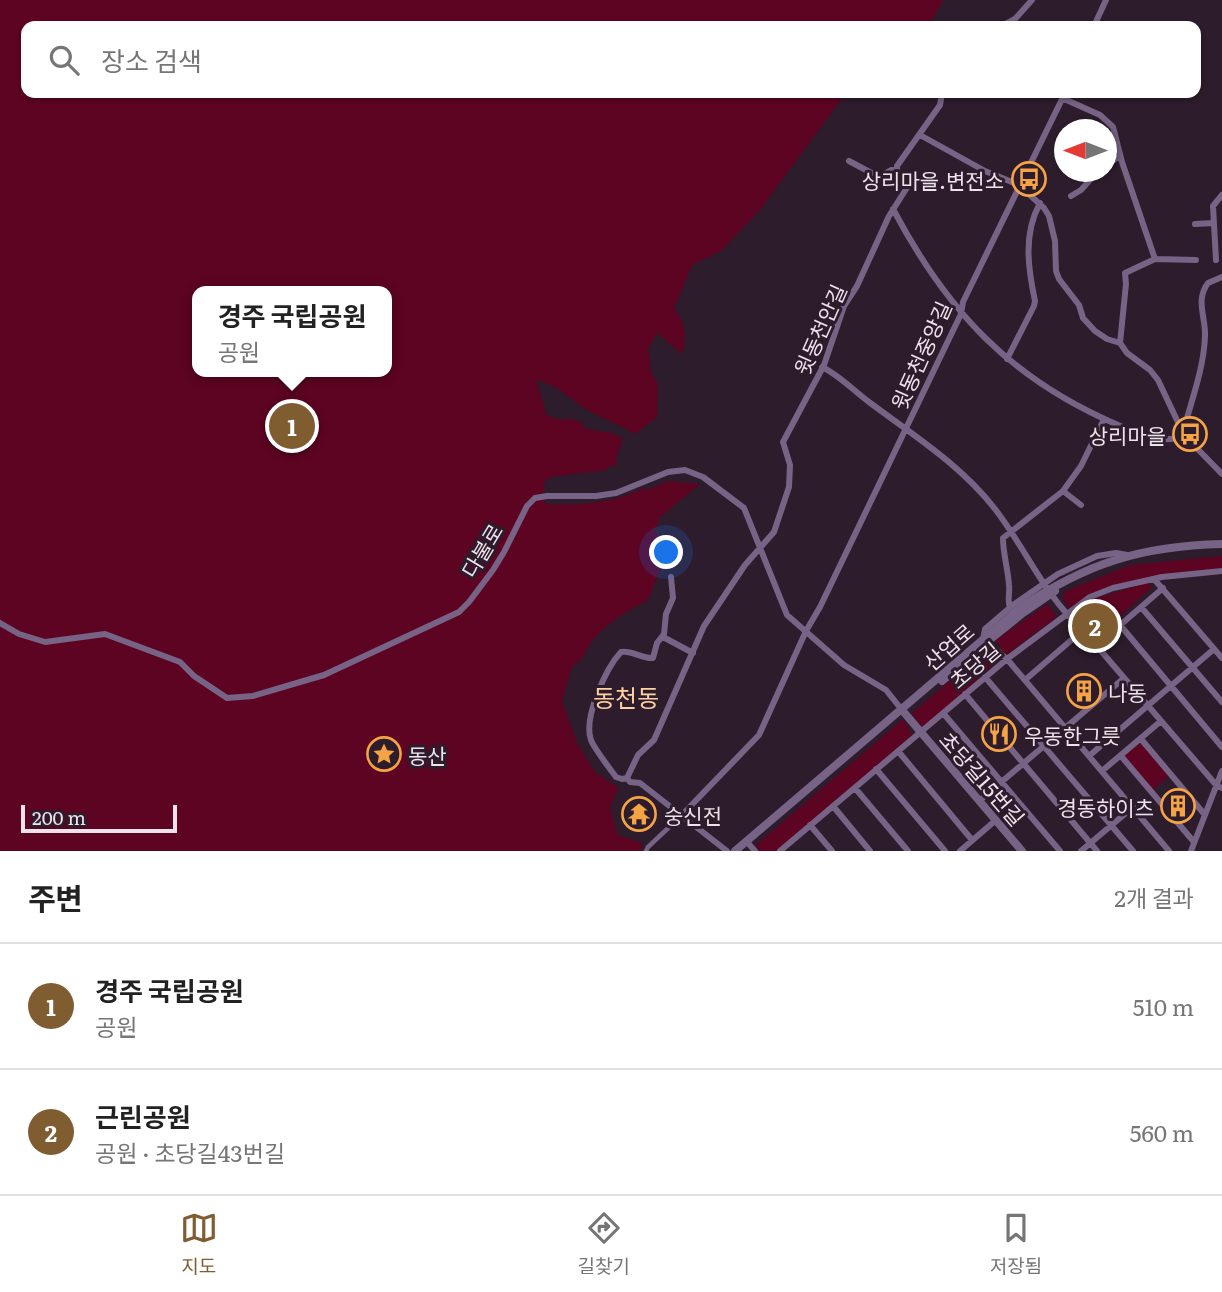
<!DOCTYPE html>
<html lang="ko">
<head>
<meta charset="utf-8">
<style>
	:root { --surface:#fff; --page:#f2f2f2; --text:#222; --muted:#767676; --line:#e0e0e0; --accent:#805c31 }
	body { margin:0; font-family:Literata,"Noto Sans KR",serif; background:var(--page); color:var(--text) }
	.compass { position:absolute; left:1054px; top:119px; width:63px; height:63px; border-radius:50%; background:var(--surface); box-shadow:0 2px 5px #0004; rotate:270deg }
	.scale { position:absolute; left:21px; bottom:18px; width:156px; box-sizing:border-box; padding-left:7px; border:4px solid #eee2ec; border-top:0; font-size:19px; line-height:24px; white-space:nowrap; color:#eee2ec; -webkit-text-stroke:5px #2d1c2b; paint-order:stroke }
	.you { position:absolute; left:667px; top:553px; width:24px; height:24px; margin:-18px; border:5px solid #fff; border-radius:50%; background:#1a73e8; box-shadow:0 0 0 10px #1a73e833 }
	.badge { display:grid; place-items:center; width:46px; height:46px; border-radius:50%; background:var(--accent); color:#fff; font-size:23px; font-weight:700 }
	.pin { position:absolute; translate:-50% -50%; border:4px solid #fff; box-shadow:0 2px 7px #0006 }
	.popup { position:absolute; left:192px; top:286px; width:200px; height:91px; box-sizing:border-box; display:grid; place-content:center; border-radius:14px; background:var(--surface); filter:drop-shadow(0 2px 5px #0005); font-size:23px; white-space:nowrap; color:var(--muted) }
	.popup b { font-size:26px; color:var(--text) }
	.popup::after { content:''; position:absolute; left:50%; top:100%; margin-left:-14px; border:14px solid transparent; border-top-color:var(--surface) }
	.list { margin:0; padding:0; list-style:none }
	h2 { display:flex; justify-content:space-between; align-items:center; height:91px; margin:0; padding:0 28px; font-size:30px }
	h2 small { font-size:23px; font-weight:400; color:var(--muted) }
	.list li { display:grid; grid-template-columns:46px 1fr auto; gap:21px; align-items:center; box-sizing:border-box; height:126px; padding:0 28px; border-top:2px solid var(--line) }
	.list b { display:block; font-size:26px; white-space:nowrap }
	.list p { margin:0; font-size:23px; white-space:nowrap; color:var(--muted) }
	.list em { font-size:23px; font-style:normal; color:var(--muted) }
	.icon { flex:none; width:38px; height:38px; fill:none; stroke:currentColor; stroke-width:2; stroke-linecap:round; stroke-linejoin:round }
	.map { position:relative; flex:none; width:1222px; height:851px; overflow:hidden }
	.search { position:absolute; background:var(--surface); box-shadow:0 2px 5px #0004; left:21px; right:21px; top:21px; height:77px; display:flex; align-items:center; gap:18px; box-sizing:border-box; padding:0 24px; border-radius:14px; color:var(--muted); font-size:26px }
	.sheet { height:343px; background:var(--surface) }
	nav { display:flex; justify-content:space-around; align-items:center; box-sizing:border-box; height:98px; border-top:2px solid var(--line); background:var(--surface); font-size:19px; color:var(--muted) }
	nav a { display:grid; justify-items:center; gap:4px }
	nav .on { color:var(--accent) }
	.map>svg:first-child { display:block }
	.green { fill:#5d0422; fill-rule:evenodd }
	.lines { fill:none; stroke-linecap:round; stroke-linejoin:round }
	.pedestrian { stroke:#776385; stroke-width:4.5 }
	.minor { stroke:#776385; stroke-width:6 }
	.tertiary { stroke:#776385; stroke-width:8 }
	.labels { text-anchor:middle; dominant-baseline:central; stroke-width:6; stroke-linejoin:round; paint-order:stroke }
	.poi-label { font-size:21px; fill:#eee2ec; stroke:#2d1c2b; text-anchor:start }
	.street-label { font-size:21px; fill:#eee2ec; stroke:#2d1c2b }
	.quarter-label { font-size:24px; fill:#ffd1a2; stroke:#2d1c2b }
</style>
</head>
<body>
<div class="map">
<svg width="1222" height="851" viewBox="0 0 1222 851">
	<rect width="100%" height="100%" fill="#2d1c2b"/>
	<path class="green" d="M0,0H943L929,26H26V93H846L760,210L721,251L692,265L674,309C686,321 687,339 682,354L657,333L648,348L651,373L658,383L657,417L635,434C619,424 600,418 584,408C566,396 559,386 536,380L547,416L565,420L570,418L581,422L586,429L611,433L622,438C622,449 616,451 616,466H608L607,470L551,477L544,482L545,504C578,506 614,503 644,488L648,490L668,481L700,484L659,518V523L653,530L661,537H673L648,600C627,611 608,622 593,640C585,650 584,660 572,667L562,701L578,745L596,773L619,788L610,807L618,835L642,843L641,851H0ZM198,291H386V372H198Z
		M1222,556V571C1159,575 1125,577 1068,608L1062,597L1066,591L1130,565Z
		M1148,582L1152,587L1093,641L1069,612L1091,600Z
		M1047,604L1056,615L1055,618L1007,654L1003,653L996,640Z
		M978,657L996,661V663L924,726L920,725L912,713Z
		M902,720L905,721L912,735L776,851H759L756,845Z
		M1141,743L1169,776L1152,791L1123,757Z"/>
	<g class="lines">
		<path class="pedestrian" d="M646,851L648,847L681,816"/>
		<path class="minor" d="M1002,26L1015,19L1032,0
			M1094,26L1106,0
			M1062,98L1100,115L1113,127L1122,162L1155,259L1125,273L1126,284L1120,343
			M920,135L985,171L1019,185L1044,208L1049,216L1055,241L1056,271L1059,279L1079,305L1083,318L1095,331L1107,339L1120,343L1127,353L1150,370L1158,380L1184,435L1222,474
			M849,161L879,177L891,170H897
			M1106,165L1120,156
			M1071,196L1081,190L1097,172
			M893,209C947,311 1010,379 1118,425C1138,433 1163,446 1184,435
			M1195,224L1214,223
			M1155,259L1196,260
			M1216,260L1213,206L1222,195
			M1007,359L1034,306L1035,301C1028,268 1023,234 1040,203
			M822,367C839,375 854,391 869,402C913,435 961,465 995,509C1026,549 1045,597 1083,630L1217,786L1222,788
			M1183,432C1191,402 1204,368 1205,336C1206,318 1195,300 1208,283L1222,277
			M1063,491L1081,505
			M1127,555L1116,553L1097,556L1058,574L1013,605L985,629L983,639L1007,659L1169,851
			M1154,579L1222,658
			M1141,607L1222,702
			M1010,608C1007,601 1010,594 1009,585C1008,569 1003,554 1003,538L1063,491L1081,466L1104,419
			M0,623L19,634L45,642L105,634L180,662L194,676L227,698L253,696L324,675L459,612L469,602L493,570L504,552L527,506L535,498L547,496H596L616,493L668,472L685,470L703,477L744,508L787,615L844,665L886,690L902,710
			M1120,625L1222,747
			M663,637L693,653
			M1096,646L1163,588
			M985,677L1133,851
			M1025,680L1083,630
			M965,694L1097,851
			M943,713L1060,851
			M1141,739L1205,815
			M898,751L972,840
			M1089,756L1214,649
			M1121,756L1194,842
			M876,769L945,851
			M1102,771L1161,721
			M627,778L622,779L616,777C610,769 594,748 591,740C583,718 606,668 621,652C632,650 642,659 653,658L657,643L664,634L666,614L673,598L671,577
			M855,788L908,851
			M979,801L1124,678
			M833,806L870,851
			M681,816L759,735L806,631L820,607L961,314L963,302L1065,93
			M810,825L832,851
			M747,842L755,851
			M727,851L640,783L630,782L627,778L638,755L654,740L704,626L745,565L774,532L789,487L790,465L783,442L824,365L844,306L857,286L889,216L908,186L897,172V166L940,105L942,93
			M780,851L1007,659L1090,597L1113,588L1162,577L1222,571
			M960,851L996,820
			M1081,851L1133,807
			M1191,851L1222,771"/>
		<path class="tertiary" d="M987,642L1023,613L1055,591
			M942,681L969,658
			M902,710L1022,851
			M735,851L1020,608C1087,563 1141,546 1222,544"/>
	</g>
	<defs>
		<g id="bus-ring" transform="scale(1.75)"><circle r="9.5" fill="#2d1c2b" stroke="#f4a444" stroke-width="1.5"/><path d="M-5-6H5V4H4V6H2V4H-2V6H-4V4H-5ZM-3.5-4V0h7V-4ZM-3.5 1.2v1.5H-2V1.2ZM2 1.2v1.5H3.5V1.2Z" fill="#f4a444"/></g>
		<g id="building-ring" transform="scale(1.75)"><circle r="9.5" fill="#2d1c2b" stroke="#f4a444" stroke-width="1.5"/><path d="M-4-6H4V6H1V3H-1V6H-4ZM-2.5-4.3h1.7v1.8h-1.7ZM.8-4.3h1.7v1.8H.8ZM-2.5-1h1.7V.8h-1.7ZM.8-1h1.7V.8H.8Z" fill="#f4a444"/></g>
		<g id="restaurant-ring" transform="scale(1.75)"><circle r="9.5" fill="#2d1c2b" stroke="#f4a444" stroke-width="1.5"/><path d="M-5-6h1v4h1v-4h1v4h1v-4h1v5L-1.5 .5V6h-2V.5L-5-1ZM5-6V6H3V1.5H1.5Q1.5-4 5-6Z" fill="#f4a444"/></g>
		<g id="sight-ring" transform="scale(1.75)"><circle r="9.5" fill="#2d1c2b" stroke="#f4a444" stroke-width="1.5"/><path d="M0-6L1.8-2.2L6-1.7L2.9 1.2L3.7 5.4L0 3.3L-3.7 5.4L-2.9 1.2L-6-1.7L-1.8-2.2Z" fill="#f4a444"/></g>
		<g id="temple-ring" transform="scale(1.75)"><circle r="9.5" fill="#2d1c2b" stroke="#f4a444" stroke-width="1.5"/><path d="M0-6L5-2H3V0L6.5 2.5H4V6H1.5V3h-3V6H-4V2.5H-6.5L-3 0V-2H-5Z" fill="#f4a444"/></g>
	</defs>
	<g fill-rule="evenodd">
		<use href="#bus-ring" x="1029" y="179"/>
		<use href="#bus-ring" x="1190" y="434"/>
		<use href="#building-ring" x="1084" y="691"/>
		<use href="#restaurant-ring" x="999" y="734"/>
		<use href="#sight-ring" x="384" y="754"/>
		<use href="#building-ring" x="1178" y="806"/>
		<use href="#temple-ring" x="639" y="814"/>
	</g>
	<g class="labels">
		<g class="poi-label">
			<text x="1004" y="179" text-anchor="end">상리마을.변전소</text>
			<text x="1166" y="434" text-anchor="end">상리마을</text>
			<text x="1108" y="691">나동</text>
			<text x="1024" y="734">우동한그릇</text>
			<text x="408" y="754">동산</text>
			<text x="1154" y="806" text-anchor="end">경동하이츠</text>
			<text x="664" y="814">숭신전</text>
		</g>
		<g class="street-label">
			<text transform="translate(819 329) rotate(-66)">윗동천안길</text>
			<text transform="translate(920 355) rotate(-66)">윗동천중앙길</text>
			<text transform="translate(481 550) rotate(-59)">다불로</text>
			<text transform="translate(948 646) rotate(-41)">산업로</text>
			<text transform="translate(974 664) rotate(-40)">초당길</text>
			<text transform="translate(983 778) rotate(49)">초당길15번길</text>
		</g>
		<g class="quarter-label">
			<text x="626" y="696">동천동</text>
		</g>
	</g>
</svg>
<svg class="compass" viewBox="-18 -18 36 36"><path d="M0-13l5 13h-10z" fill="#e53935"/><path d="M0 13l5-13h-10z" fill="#767676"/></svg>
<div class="scale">200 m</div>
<div class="you"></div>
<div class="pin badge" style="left:292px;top:426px">1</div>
<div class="popup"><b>경주 국립공원</b>공원</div>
<div class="pin badge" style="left:1095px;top:626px">2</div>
<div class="search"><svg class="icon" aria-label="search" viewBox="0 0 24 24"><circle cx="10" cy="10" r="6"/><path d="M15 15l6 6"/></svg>장소 검색</div>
</div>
<section class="sheet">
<h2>주변<small>2개 결과</small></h2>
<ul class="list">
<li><span class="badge">1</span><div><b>경주 국립공원</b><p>공원</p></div><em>510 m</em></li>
<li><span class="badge">2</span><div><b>근린공원</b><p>공원 · 초당길43번길</p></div><em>560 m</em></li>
</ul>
</section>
<nav>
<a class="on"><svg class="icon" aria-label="map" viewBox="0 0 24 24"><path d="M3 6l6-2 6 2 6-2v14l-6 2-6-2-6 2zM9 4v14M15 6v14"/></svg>지도</a>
<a><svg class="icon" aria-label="directions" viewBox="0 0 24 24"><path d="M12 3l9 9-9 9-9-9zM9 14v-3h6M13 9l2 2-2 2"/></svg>길찾기</a>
<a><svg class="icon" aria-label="saved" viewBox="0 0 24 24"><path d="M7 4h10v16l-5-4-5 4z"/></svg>저장됨</a>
</nav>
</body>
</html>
